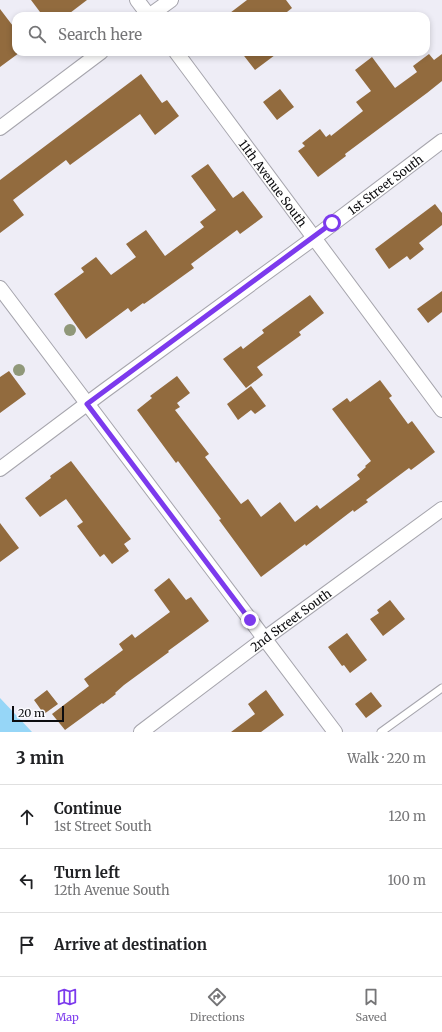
<!DOCTYPE html>
<html lang="en">
<head>
<meta charset="utf-8">
<style>
	:root { --surface:#fff; --page:#f2f2f2; --text:#202124; --muted:#757577; --line:#e0e0e0; --accent:#7c3aed }
	body { margin:0; font-family:Merriweather,serif; background:var(--page); color:var(--text) }
	.scale { position:absolute; left:12px; bottom:10px; width:52px; box-sizing:border-box; padding-left:4px; border:2px solid #0c0c0f; border-top:0; font-size:11px; line-height:14px; white-space:nowrap; color:#0c0c0f; -webkit-text-stroke:3px #fbfbff; paint-order:stroke }
	.stop { position:absolute; width:12px; height:12px; margin:-9px; border:3px solid #7c3aed; border-radius:50%; background:#fff }
	.stop.end { background:#7c3aed; border-color:#fff; box-shadow:0 1px 4px #0008 }
	.list { margin:0; padding:0; list-style:none }
	h2 { display:flex; justify-content:space-between; align-items:center; height:52px; margin:0; padding:0 16px; font-size:17px }
	h2 small { font-size:13px; font-weight:400; color:var(--muted) }
	.list li { display:grid; grid-template-columns:26px 1fr auto; gap:12px; align-items:center; box-sizing:border-box; height:64px; padding:0 16px; border-top:1px solid var(--line) }
	.list b { display:block; font-size:15px; white-space:nowrap }
	.list p { margin:0; font-size:13px; white-space:nowrap; color:var(--muted) }
	.list em { font-size:13px; font-style:normal; color:var(--muted) }
	.icon { flex:none; width:22px; height:22px; fill:none; stroke:currentColor; stroke-width:2; stroke-linecap:round; stroke-linejoin:round }
	.map { position:relative; flex:none; width:442px; height:732px; overflow:hidden }
	.search { position:absolute; background:var(--surface); box-shadow:0 2px 6px #0003; left:12px; right:12px; top:12px; height:44px; display:flex; align-items:center; gap:10px; box-sizing:border-box; padding:0 14px; border-radius:12px; color:var(--muted); font-size:15px }
	.sheet { height:244px; background:var(--surface) }
	nav { display:flex; justify-content:space-around; align-items:center; box-sizing:border-box; height:56px; border-top:1px solid var(--line); background:var(--surface); font-size:11px; color:var(--muted) }
	nav a { display:grid; justify-items:center; gap:2px }
	nav .on { color:var(--accent) }
	.map>svg:first-child { display:block }
	.water { fill:#96d6f7 }
	.building { fill:#926b3e }
	.lines { fill:none; stroke-linecap:round; stroke-linejoin:round }
	.service-casing { stroke:#a6a5ad; stroke-width:9 }
	.minor-casing { stroke:#a6a5ad; stroke-width:16 }
	.service { stroke:#fff; stroke-width:7 }
	.minor { stroke:#fff; stroke-width:14 }
	.tree { fill:#909879 }
	.route { stroke:#7c3aed; stroke-width:5 }
	.labels { text-anchor:middle; dominant-baseline:central; stroke-width:3.5; stroke-linejoin:round; paint-order:stroke }
	.street-label { font-size:12px; fill:#0c0c0f; stroke:#fbfbff }
</style>
</head>
<body>
<div class="map">
<svg width="442" height="732" viewBox="0 0 442 732">
	<rect width="100%" height="100%" fill="#eeedf6"/>
	<path class="water" d="M0,698L32,732H0Z"/>
	<path class="building" d="M31,0H87L66,16H43Z
		M247,0H286L292,8L282,16H226Z
		M0,9L16,30V52L19,53L0,67Z
		M241,52H279L255,70Z
		M429,54L434,60L442,54V81L427,93L345,154L346,156L318,177L298,151L305,146L302,143L320,129L326,137L330,134L331,136L363,111L356,102L371,91L355,70L372,57L395,88L417,72L413,66Z
		M141,74L162,103L167,100L179,116L155,135L140,114L70,165L66,160L13,200L24,215L0,233V180Z
		M280,89L294,107L277,120L263,102Z
		M208,164L233,198L243,191L263,217L240,234L237,230L191,264L194,268L144,304L143,303L131,312L128,308L86,339L54,294L84,272L81,268L96,257L111,275L136,257L126,244L146,230L165,256L204,227L200,222L216,210L191,176Z
		M435,204L442,213V225L419,243L424,249L410,260L407,256L389,269L375,249Z
		M442,291V312L428,323L417,309Z
		M310,295L324,313L299,332L301,335L257,367L263,375L246,388L223,359L241,346L243,349L264,333L262,330Z
		M9,371L26,394L0,413V377Z
		M177,376L190,393L177,403L180,407L175,410L209,454L205,457L241,504L248,499L261,517L280,502L295,522L317,505L320,509L360,479L357,475L366,467L365,466L371,461L332,409L347,398L350,402L380,380L392,396L389,398L408,424L412,421L435,452L411,470L409,468L366,500L368,502L354,512L353,510L306,546L305,544L261,577L219,520L221,519L178,461L176,463L137,410L152,398L150,396Z
		M251,386L266,406L255,414L251,410L238,420L227,404Z
		M71,461L131,539L124,544L129,551L112,564L104,554L100,557L77,526L83,522L66,499L40,517L25,498L51,478L50,476Z
		M0,523L19,548L0,562Z
		M169,578L186,600L191,597L209,621L168,651L169,652L124,685L115,693L116,694L103,704L102,703L65,730L52,714L89,686L84,679L123,650L119,644L132,634L135,638L170,612L154,590Z
		M390,600L405,619L383,636L370,619L379,613L377,610Z
		M347,633L367,660L350,673L344,665L342,666L328,647Z
		M47,690L58,704L44,714L34,700Z
		M266,690L284,715L261,732H231L255,714L248,704Z
		M371,692L382,706L366,718L355,704Z"/>
	<g class="lines">
		<g class="service-casing">
			<path id="service" d="M381,732L442,688"/>
		</g>
		<g class="minor-casing">
			<g id="minor">
				<path d="M137,0L149,16"/>
				<path d="M149,16L171,0"/>
				<path id="s1" d="M176,52L442,410"/>
				<path d="M0,128L101,52"/>
				<path d="M0,288L335,732"/>
				<path id="s2" d="M0,469L104,391L314,238L442,141"/>
				<path id="s3" d="M141,732L264,639L442,509"/>
			</g>
		</g>
		<use href="#service" class="service"/>
		<use href="#minor" class="minor"/>
	</g>
	<g class="tree">
		<circle cx="70" cy="330" r="6"/>
		<circle cx="19" cy="370" r="6"/>
	</g>
	<g class="lines">
		<path class="route" d="M250,620L87,404L332,223"/>
	</g>
	<g class="labels">
		<g class="street-label">
			<text stroke="none"><textPath href="#s1" startOffset="163">11th Avenue South</textPath></text>
			<text stroke="none"><textPath href="#s2" startOffset="479">1st Street South</textPath></text>
			<text stroke="none"><textPath href="#s3" startOffset="187">2nd Street South</textPath></text>
		</g>
	</g>
</svg>
<div class="scale">20 m</div>
<div class="stop" style="left:332px;top:223px"></div>
<div class="stop end" style="left:250px;top:620px"></div>
<div class="search"><svg class="icon" aria-label="search" viewBox="0 0 24 24"><circle cx="10" cy="10" r="6"/><path d="M15 15l6 6"/></svg>Search here</div>
</div>
<section class="sheet">
<h2>3 min<small>Walk · 220 m</small></h2>
<ul class="list">
<li><svg class="icon" aria-label="ahead" viewBox="0 0 24 24"><path d="M12 20V5M6 11l6-6 6 6"/></svg><div><b>Continue</b><p>1st Street South</p></div><em>120 m</em></li>
<li><svg class="icon" aria-label="left" viewBox="0 0 24 24"><path d="M17 20v-9H6M10 6l-5 5 5 5"/></svg><div><b>Turn left</b><p>12th Avenue South</p></div><em>100 m</em></li>
<li><svg class="icon" aria-label="arrive" viewBox="0 0 24 24"><path d="M6 21V4h12l-3 4 3 4H6"/></svg><div><b>Arrive at destination</b></div></li>
</ul>
</section>
<nav>
<a class="on"><svg class="icon" aria-label="map" viewBox="0 0 24 24"><path d="M3 6l6-2 6 2 6-2v14l-6 2-6-2-6 2zM9 4v14M15 6v14"/></svg>Map</a>
<a><svg class="icon" aria-label="directions" viewBox="0 0 24 24"><path d="M12 3l9 9-9 9-9-9zM9 14v-3h6M13 9l2 2-2 2"/></svg>Directions</a>
<a><svg class="icon" aria-label="saved" viewBox="0 0 24 24"><path d="M7 4h10v16l-5-4-5 4z"/></svg>Saved</a>
</nav>
</body>
</html>
